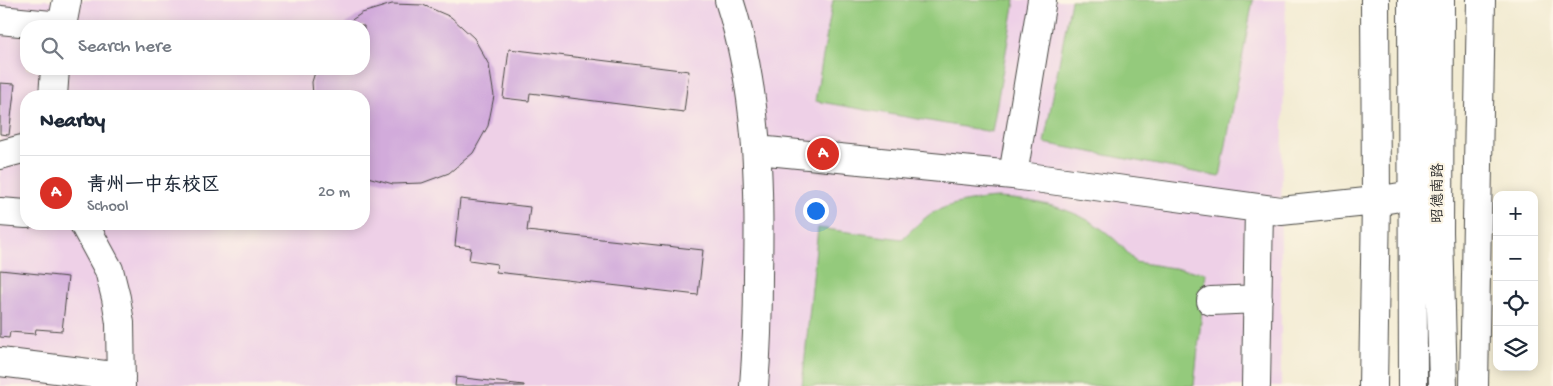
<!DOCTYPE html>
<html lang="en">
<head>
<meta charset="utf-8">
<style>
	:root { --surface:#fff; --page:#f6f6f7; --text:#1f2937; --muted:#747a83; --line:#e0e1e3; --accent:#d93025 }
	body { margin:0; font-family:"Gochi Hand","LXGW WenKai TC",sans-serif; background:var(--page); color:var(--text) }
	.controls { position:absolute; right:15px; bottom:15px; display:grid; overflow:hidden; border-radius:10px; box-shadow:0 2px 12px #0003 }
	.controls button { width:45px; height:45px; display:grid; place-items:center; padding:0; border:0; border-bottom:1px solid var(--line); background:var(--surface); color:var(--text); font:25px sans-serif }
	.you { position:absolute; left:815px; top:210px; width:18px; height:18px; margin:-12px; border:4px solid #fff; border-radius:50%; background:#1a73e8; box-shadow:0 0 0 8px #1a73e833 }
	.badge { display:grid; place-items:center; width:32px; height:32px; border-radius:50%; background:var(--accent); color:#fff; font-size:16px; font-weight:700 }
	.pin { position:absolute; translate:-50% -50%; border:2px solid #fff; box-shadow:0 1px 5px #0006 }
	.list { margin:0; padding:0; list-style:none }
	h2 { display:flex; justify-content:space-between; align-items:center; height:65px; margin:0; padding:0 20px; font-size:21px }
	h2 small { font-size:16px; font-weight:400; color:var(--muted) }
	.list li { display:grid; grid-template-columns:32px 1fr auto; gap:15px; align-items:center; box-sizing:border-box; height:75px; padding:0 20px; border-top:1px solid var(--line) }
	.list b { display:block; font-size:19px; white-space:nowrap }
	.list p { margin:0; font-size:16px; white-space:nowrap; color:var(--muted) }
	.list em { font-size:16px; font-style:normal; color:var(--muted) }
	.icon { flex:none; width:28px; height:28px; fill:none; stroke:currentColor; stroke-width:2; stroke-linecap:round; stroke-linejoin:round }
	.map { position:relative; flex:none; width:1553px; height:386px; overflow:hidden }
	.search { position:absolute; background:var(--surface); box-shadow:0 2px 12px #0003; left:20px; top:20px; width:350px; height:55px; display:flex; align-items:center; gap:12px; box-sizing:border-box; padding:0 18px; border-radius:20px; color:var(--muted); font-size:19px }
	.panel { position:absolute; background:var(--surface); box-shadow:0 2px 12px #0003; left:20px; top:90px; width:350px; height:140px; border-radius:20px }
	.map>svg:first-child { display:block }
	.built { fill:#eed0e7; fill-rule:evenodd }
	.green { fill:#94ca7c; stroke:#607a54 }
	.building { fill:#d2abdb }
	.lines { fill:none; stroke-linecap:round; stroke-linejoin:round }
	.minor-casing { stroke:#494844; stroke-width:30 }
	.major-casing { stroke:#494844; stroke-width:30 }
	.minor { stroke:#fff; stroke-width:28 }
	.major { stroke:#fff; stroke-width:28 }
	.labels { text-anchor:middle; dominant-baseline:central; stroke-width:4.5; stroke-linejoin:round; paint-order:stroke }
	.street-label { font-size:15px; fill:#2b2b2b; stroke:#fcf5e5 }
</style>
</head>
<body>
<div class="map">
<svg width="1553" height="386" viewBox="0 0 1553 386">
	<rect width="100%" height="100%" fill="#fcf5e5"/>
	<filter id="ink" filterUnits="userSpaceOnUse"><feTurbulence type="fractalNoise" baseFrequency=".02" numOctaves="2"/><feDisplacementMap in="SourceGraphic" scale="10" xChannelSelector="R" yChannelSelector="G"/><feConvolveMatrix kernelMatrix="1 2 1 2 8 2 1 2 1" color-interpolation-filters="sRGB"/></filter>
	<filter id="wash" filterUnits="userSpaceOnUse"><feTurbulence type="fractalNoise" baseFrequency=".0096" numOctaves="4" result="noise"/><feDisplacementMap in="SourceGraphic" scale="20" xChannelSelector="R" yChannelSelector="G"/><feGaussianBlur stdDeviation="1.12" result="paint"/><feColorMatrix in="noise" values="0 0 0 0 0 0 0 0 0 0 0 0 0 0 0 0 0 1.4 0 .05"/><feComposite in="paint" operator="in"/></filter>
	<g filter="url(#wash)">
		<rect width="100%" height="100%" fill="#f2ebd2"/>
		<path class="built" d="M0,0H1286L1281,211V386H0ZM26,26H364V69H26ZM26,96H364V224H26Z"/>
		<path class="green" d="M833,0H1015L992,132L815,101Z
			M1071,0H1253L1220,177L1044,143Z
			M998,198C1054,201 1100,215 1135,262L1206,273L1194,386H802L818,228L902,239C911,231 919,222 929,215C948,203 976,199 998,198Z"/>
		<g id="blocks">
			<path class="building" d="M392,4L423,5L451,17L474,38L489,65L494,96L488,126L473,153L449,173L422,183L393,184L364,176V96H313L312,82L316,69H364V26H343L362,13Z
				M509,49L689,71L684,112L530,93L529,101L503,98Z
				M0,83L15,84L9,135L0,134Z
				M460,199L530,207L527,231L703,250L698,295L496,272L497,264L469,260L471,248L455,246Z
				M0,270L68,277L62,331L36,329L35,334L10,332L9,338L0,337Z
				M456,377L524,385V386H455Z"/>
		</g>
	</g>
	<g filter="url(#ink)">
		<use href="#blocks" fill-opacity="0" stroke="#494844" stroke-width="1"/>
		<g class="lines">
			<g class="minor-casing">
				<path id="minor" d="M729,0C758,89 760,183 758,275C758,312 757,349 754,386
					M0,20L61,26
					M62,26L67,0
					M53,96L55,69
					M757,150L1013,175L1281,211L1376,201L1412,195
					M0,155L26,148
					M1013,175L1042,0
					M0,212L26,214
					M84,224L109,270L116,298L120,323L121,386
					M1211,301L1258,299
					M0,362L121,377
					M1256,386L1259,208
					M1373,386L1376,201L1375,0
					M1474,386L1481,0"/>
			</g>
			<g class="major-casing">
				<path id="major" d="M1412,0L1413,386
					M1440,0L1439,232L1443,386"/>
			</g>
			<use href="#minor" class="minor"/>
			<use href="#major" class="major"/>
		</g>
	</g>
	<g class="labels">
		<g class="street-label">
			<text transform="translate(1439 193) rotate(-90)">昭德南路</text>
		</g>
	</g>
</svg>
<div class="controls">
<button>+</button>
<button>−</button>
<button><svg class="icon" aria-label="locate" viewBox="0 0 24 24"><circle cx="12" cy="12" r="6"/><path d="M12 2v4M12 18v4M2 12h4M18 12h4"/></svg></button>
<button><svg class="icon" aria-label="layers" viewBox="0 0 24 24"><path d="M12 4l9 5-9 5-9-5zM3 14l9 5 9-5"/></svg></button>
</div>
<div class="you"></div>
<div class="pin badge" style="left:823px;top:154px">A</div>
<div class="search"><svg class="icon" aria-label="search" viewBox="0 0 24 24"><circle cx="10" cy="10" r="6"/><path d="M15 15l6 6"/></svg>Search here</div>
<section class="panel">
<h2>Nearby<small></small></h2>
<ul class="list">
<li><span class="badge">A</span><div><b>青州一中东校区</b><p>School</p></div><em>20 m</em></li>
</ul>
</section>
</div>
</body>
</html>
